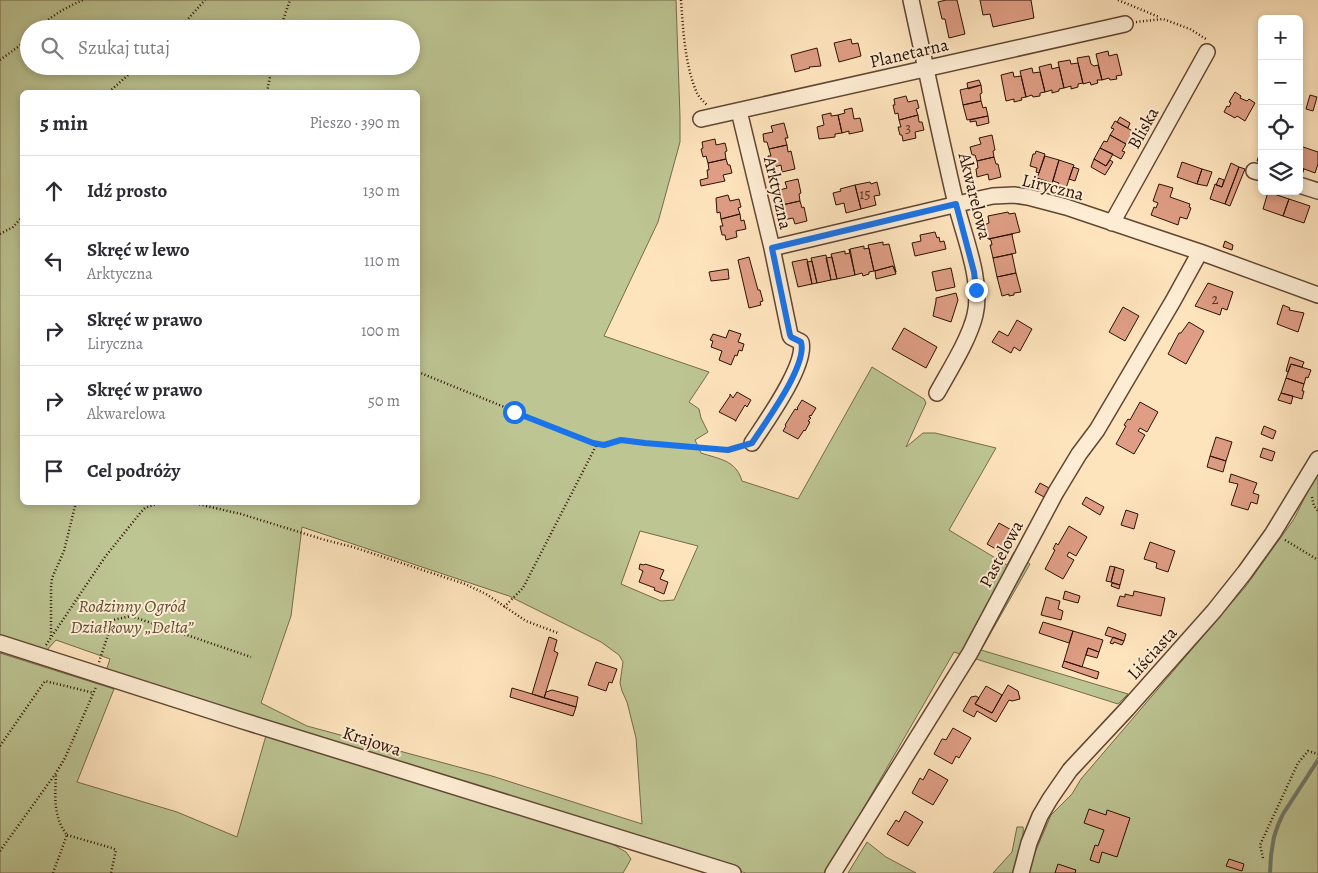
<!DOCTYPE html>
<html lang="pl">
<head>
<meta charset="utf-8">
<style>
	:root { --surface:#fff; --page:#f2f2f3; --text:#2b2b33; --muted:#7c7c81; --line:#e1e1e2 }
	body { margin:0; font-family:Alegreya,serif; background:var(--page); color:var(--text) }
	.controls { position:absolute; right:15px; top:15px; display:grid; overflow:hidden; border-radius:8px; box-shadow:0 2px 8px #0003 }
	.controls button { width:45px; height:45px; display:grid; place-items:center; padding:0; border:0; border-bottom:1px solid var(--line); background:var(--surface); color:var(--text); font:25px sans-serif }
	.stop { position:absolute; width:15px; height:15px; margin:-11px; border:4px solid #1a73e8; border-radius:50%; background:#fff }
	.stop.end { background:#1a73e8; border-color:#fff; box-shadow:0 1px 5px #0008 }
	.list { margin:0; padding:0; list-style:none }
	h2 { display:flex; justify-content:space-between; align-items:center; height:65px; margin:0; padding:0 20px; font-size:21px }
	h2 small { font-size:16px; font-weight:400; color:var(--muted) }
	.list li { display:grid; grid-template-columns:32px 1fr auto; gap:15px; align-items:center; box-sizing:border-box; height:70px; padding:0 20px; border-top:1px solid var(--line) }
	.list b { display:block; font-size:19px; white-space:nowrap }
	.list p { margin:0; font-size:16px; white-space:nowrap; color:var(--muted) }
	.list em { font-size:16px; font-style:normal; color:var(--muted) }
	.icon { flex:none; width:28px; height:28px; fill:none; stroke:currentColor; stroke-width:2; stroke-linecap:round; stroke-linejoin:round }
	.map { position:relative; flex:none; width:1318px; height:873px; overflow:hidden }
	.search { position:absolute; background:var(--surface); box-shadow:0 2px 8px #0003; left:20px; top:20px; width:400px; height:55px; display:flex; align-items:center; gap:12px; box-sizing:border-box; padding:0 18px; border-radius:28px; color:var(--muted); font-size:19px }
	.panel { position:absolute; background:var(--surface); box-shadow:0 2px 8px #0003; left:20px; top:90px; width:400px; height:415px; border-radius:8px }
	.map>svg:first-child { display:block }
	.green { fill:#bdc593; stroke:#756b4a; fill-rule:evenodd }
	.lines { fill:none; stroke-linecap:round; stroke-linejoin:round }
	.stream { stroke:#72796c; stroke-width:4 }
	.building { fill:#de9d84; stroke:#2d1102 }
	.minor-casing { stroke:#614631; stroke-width:18 }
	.path { stroke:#2d1102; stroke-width:2.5; stroke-dasharray:1 2.5; stroke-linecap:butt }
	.minor { stroke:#feedd4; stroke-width:15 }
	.route { stroke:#1a73e8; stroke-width:6 }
	.labels { text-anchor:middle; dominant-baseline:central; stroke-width:4; stroke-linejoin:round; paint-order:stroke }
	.number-label { font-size:15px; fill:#593422 }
	.street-label { font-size:18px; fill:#2d1102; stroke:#feedd4 }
	.park-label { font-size:18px; font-style:italic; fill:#5f5035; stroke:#feedd4 }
</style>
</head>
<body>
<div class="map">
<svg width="1318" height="873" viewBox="0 0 1318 873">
	<rect width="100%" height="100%" fill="#fee4bd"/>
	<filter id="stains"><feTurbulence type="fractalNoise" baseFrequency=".004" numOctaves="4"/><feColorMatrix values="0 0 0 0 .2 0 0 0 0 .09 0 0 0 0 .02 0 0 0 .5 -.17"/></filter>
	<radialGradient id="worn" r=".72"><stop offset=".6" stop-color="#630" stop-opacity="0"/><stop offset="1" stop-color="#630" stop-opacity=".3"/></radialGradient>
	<path class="green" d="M0,0H676L680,117V142L658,222L604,336L709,372L689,402L699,409L701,418L708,432L695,440L701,453C719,459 736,460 742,481L798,499L872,367L924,399L926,403L906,447L923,433H935L996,448L949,530L1007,565L1014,552L1030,564L981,650L1128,694L1118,704L954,652L826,873H746L683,855L105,674L110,659L56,640L46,651L0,636ZM29,29H411V66H29ZM22,92H418V502H22ZM302,527L509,596L601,642L619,655L623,662L620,683L622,691L627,702L636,738L642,824L492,776L307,726L261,703L291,616ZM640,531L698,546L674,600L661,601L621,584Z
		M1318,471V873H1028L1030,864L1051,815L1072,794L1081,779L1246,586L1294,519Z
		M0,653L114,689L77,782L177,812L237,837L267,732L592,832L626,852L631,859L623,873H0Z
		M1017,827H1023C1025,834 1016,863 1014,873H993L1012,852Z
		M867,842L886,857L916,873H848Z"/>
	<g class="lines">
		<path class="stream" d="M1270,873L1271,855L1274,837L1278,825L1283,814L1318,760"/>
	</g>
	<path class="building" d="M946,0H957L965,34L949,38L945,19H942L938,2Z
		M980,0H1031L1034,18L993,27L990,14L983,15Z
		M851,39L852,44L858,43L861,56L839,62L834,43Z
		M817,48L821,66L809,67L810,68L795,72L791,55Z
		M1108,51L1109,56L1117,54L1122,75L1116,76L1117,79L1110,80L1109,78L1102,80L1096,54Z
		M900,53L901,59L891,62L889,55Z
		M1089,56L1091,64L1094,66L1098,65L1102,80H1097L1098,83L1091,85L1090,82L1083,84L1077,58Z
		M1070,60L1071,64L1078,63L1083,83L1078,84V87L1071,89V86L1064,88L1058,62Z
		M1051,64L1052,69L1059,67L1064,88L1059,89V91L1052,93V90L1045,92L1039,67Z
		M1032,68L1033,73L1040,72L1045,92L1040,93V96L1033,97L1032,95L1026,97L1020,71Z
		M1013,72L1014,77L1021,76L1026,97L1021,98L1022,100L1014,102V99L1006,101L1001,75Z
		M979,80L981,85L968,89L967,83Z
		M981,85L982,93L980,94L981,101L963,105L960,90Z
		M1235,92L1241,96L1240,98L1247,101L1249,99L1255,103L1245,121L1237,116L1235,118L1224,112L1227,106L1229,107L1231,103L1229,102Z
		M1310,95L1317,97L1313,111L1306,109Z
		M906,96L908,102L917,100L919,108L916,109L918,115L899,120L898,113L895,114L893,105H895L894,99Z
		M981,101L983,108L986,107L988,116L967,120L963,105Z
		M852,108L854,119L860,118L863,131L849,134V131L842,133L838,115L845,113L844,110Z
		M831,113V116L838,115L842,133L835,134V137L819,139L817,127L824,125L822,115Z
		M918,115L919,122H922L924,130L915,132L916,138L903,141L902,135H900L898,127H901L899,120Z
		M988,116L989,123L977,126L976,121L970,122V120Z
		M1120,117L1130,123L1128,128L1117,122Z
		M1115,121L1136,133L1132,140L1130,138L1126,144L1110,135L1114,129L1111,128Z
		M784,123L788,138H785L787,145L769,149L767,142H764L763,134L773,132L771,126Z
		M992,135L995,150L993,151L994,157L977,161L975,155H972L970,147L981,144L979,138Z
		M1110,135L1126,144L1122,151L1125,152L1121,159L1100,148L1104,141L1107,142Z
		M715,139L716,145L725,143L727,151L725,152L726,159L708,163L706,156L703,157L701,149L703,148L702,142Z
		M787,145L788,152L791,151L795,169L782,172L781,165L774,167L773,163L769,164L768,156H771L769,149Z
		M1300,146L1318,152V164L1315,173L1299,167Z
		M1100,148L1113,154L1106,166L1094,159Z
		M1036,151L1045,154L1039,173L1036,172L1037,168L1030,166L1033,154H1035Z
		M1259,155L1262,156L1261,162L1257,161Z
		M1045,156L1059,160L1052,183L1037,178Z
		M994,157L996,164H998L1001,177L989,180L988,174L977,177L976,169L978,168L977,161Z
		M726,159L728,165H730L732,173L723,175L725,181L701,186L700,180L708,178L707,170H709L708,163Z
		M1094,159L1106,166L1110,160L1113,162L1105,175L1091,167Z
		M1059,160L1074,165L1066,188L1058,185L1059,183L1053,181Z
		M1182,162L1202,169L1197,184L1177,177Z
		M1231,163L1239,167L1225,204L1210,199L1215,184L1222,187Z
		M1073,167L1079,169L1075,181L1069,179Z
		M1239,167L1245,169L1230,206L1225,204Z
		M1299,167L1304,169L1302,175L1299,174Z
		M1202,169L1212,172L1207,186L1197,184Z
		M1219,178L1224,180L1222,187L1216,185Z
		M798,179L801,193L799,194L800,201L782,205L781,198L778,199L776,191L787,188L785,182Z
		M870,182L871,184L877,182L880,195L874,196L876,205L861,209L855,185Z
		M1159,184L1173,188L1170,197L1190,204L1189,207L1191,208L1187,219L1180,217L1178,225L1151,215L1154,207L1156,208L1158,203L1153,201Z
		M855,185L861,209L846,213L844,203L836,205L833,193L841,191L840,189Z
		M1268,192L1289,199L1283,216L1263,209Z
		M728,195L730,201L739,199L741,207L738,208L740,214L721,219L720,212L717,213L716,198Z
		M1289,199L1310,206L1304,223L1283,216Z
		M800,201L802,208L804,207L807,221L795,224L793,218L783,220L781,212H784L782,205Z
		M1008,212L1009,214L1015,213L1020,232L988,239L984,225L989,223L988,216Z
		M740,214L741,221L744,220L746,229L736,231L737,237L726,240L725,235H722L720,226H723L721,219Z
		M935,232L937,238L939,237L940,242L944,241L946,249L915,256L912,243L921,241L920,235Z
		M1013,234L1012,235L1016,253L993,258L990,245H992L991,240L989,239Z
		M1225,241L1233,245L1232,250L1223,247Z
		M883,242V245L889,244L896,272L893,266L874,271L868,245Z
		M864,246V249L869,248L874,271L869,272V274L863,276L862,273L855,275L850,249Z
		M849,249L855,275L837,279L831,254L845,251V254L850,253Z
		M1012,254L1016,273L997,277L993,258Z
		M826,255L831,280L817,283L811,258Z
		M749,257L758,290H760L763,301L760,302L761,305L749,308L738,260Z
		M832,257L837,279L831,280L826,258Z
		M807,259L812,284L798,287L792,262Z
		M812,261L817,283L812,284L807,262Z
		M893,266L896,274L876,279L875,271Z
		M951,268L955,287L936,291L932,272Z
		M728,269L729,279L711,281L709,272Z
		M1016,273L1021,292L1014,293V295L1009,296V294L1002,296L997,277Z
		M1208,283L1233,292L1227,310L1222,308L1220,315L1195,306Z
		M956,293L958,300L951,322L933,316L936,301V298Z
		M1283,305L1290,308L1289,310L1304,313L1298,332L1277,324Z
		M1123,307L1139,316L1125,341L1109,332Z
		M1017,320L1032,329L1020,351L1014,347L1011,353L992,342L999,331L1008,336Z
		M1189,322L1204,331L1186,364L1168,354L1179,333H1181Z
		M904,328L937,347L926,368L892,349Z
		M729,330L741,334L738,342L744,344L742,351L739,350L737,356L735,355L731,365L719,360L722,351L711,347L713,341L710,340L713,334L726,338Z
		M1290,357L1304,362L1302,367L1291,364L1288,372L1286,371Z
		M1291,364L1311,370L1308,378L1306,377L1304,384L1286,378Z
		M1286,378L1304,384L1302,391H1304L1302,399L1281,393Z
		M737,392L751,400L747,407L745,405L736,420V421H735V420L719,412L730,396V394L733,398Z
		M1281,393L1293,396L1291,404L1278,400Z
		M802,400L816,408L811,416L810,415L809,417L811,418L808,421L810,422L805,431L804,430L798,439L783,431L786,426L785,425L795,409L797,410L798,409L797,408Z
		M1140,402L1158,412L1147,432L1140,428L1138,431L1145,435L1134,454L1116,444L1126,426L1124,425L1128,419L1130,420Z
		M1264,426L1276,431L1273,439L1261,434Z
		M1216,437L1232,442L1226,461L1210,456Z
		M1263,448L1275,452L1272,461L1260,457Z
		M1210,456L1226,461L1223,472L1207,467Z
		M1231,474L1257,483L1253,493L1259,495L1257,504L1251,502L1248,510L1231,505L1238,484L1229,482Z
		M1040,483L1049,488L1044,497L1035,492Z
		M1086,497L1104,507L1100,515L1082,504Z
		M1126,510L1138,514L1134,529L1121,525Z
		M999,523L1015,532L1003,553L987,544Z
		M1069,526L1087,537L1076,556L1069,552L1067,556L1074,560L1063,579L1045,569L1055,550L1053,549L1056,543L1058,545Z
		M1150,542L1175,551L1168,572L1156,568L1157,563L1144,559Z
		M640,564L644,565L645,564L664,570L660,579L668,582L664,594L654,590L655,588L639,582L643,571L639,569Z
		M1110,566L1115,567L1111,582L1106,581Z
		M1115,567L1124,570L1120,585L1111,582Z
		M1112,583L1120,585L1119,589L1111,586Z
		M1065,591L1080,596L1078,603L1063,599Z
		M1134,591L1165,598L1161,616L1117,606L1120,596L1125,597V594L1133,596Z
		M1046,597L1060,601L1058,609L1063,611L1061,620L1041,615Z
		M1043,622L1073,631L1069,643L1039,633Z
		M1108,627L1126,634L1124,641L1105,635Z
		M1073,631L1103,640L1099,652L1088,648L1082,667L1064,661Z
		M549,637L557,640L554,651L558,653L544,698L532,694Z
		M1113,637L1124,641L1122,645L1114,642L1113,644L1110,643Z
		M1088,648L1099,652L1097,658L1086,655Z
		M1064,661L1099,672L1097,679L1062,667Z
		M596,662L617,669L612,683L609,682L606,691L588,685Z
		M1008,685L1018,691L1020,699L1012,701L1009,700L996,722L977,711L974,717L963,711L971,697L976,696L979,698L975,704L992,713Z
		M986,686L1002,695L992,713L975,704Z
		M512,688L576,707L573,716L510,697Z
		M552,690L578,697L576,707L544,698L546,692Z
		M953,728L971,738L959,758L956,756L952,764L934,754L942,739H943L946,740Z
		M929,769L948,780L933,805L912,793L920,778L923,780Z
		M1089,809L1106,815L1107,810L1130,818L1117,857L1102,852L1099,863L1090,860L1095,845L1098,846L1104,830L1084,823Z
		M905,811L923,822L908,846L887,834L896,820L899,822Z
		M1229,859L1244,864L1242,871L1226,866Z
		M1058,864L1076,870L1075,873H1055Z"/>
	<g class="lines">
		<g class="minor-casing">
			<path id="minor" d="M911,0C926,68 940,136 956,204C964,237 983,281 975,315C969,340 949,371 937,393
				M739,111L772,248L790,335L791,337L801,342C807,365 765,423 752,443
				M701,119L1125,24
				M1254,171L1262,173
				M1299,185L1318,191
				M1112,223L1207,52
				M772,248L979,199L993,196L1014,195L1028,197L1066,207L1200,252L1318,295
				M0,643L240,720L733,873
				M833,873L970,653L1056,492L1079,454L1097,430L1173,301L1200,252
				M1021,873L1029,843L1040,816L1050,799L1070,770L1127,709L1214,611L1245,572L1273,533L1318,459"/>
		</g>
		<path class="path" d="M681,0C683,28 685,67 697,93C699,97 703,101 707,105
			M1118,0L1159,17
			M1136,22L1163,19L1190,29L1206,39
			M38,29C50,16 67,7 83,0
			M179,29L205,0
			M280,29L290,0
			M0,60L22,44L29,37
			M109,92L138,66
			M267,92L272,66
			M0,234L13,227L22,217
			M418,372L593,443L604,445L621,440L645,443L728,450L740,446
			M1312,497L1314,506L1318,511
			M189,502L241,514L325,540L353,547L465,584L486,594L526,621L558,633
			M1285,540L1318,560
			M504,607L523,588L597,444
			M51,636V587L52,578L64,551L76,502
			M46,645L105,557L141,512L145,508L161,502
			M99,662L113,620L131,616L251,657
			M0,746L45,681L94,693
			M67,835L112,848L116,850L111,873
			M0,851L56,773L65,758L96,687
			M1263,858L1260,845L1298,763L1308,751L1318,754
			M53,873L67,835C53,817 55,796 56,775"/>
		<use href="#minor" class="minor"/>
	</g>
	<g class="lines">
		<path class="route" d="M514,412L593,443L604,445L621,440L645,443L728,450L752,443C765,423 808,365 801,342L791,337L790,335L772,248L956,204L974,272L976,290"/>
	</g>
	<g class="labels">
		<g class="number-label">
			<text x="908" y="128">3</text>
			<text x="865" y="194">15</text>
			<text x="1215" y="299">2</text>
		</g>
		<g class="street-label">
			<text transform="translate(909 53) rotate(-13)">Planetarna</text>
			<text transform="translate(1143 128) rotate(-61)">Bliska</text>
			<text transform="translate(1053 187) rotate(14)">Liryczna</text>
			<text transform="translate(778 193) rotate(77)">Arktyczna</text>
			<text transform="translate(975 196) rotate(76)">Akwarelowa</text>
			<text transform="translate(1001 554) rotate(-62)">Pastelowa</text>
			<text transform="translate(1152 653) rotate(-48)">Liściasta</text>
			<text transform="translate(372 741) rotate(18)">Krajowa</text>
		</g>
		<g class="park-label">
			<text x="132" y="606">Rodzinny Ogród<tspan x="132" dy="21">Działkowy „Delta”</tspan></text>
		</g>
	</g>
	<rect width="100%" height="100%" filter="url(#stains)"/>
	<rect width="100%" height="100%" fill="url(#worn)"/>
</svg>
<div class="controls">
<button>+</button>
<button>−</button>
<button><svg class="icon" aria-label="locate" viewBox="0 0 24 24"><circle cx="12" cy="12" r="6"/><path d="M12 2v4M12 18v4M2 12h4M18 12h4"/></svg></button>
<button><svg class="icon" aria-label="layers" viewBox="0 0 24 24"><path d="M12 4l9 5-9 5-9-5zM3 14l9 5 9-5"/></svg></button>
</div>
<div class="stop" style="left:514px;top:412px"></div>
<div class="stop end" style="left:976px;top:290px"></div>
<div class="search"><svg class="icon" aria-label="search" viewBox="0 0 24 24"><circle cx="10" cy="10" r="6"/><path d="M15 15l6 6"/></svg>Szukaj tutaj</div>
<section class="panel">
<h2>5 min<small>Pieszo · 390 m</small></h2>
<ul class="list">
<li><svg class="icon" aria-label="ahead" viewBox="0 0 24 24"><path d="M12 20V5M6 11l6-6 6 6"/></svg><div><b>Idź prosto</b></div><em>130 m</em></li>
<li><svg class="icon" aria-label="left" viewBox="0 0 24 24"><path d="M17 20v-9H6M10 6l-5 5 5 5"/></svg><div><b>Skręć w lewo</b><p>Arktyczna</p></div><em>110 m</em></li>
<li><svg class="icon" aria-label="right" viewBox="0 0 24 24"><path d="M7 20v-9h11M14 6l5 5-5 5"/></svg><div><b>Skręć w prawo</b><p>Liryczna</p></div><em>100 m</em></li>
<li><svg class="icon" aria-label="right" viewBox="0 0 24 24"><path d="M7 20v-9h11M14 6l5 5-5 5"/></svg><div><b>Skręć w prawo</b><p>Akwarelowa</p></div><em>50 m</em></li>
<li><svg class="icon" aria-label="arrive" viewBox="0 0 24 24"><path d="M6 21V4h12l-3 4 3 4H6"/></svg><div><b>Cel podróży</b></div></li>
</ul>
</section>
</div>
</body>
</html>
